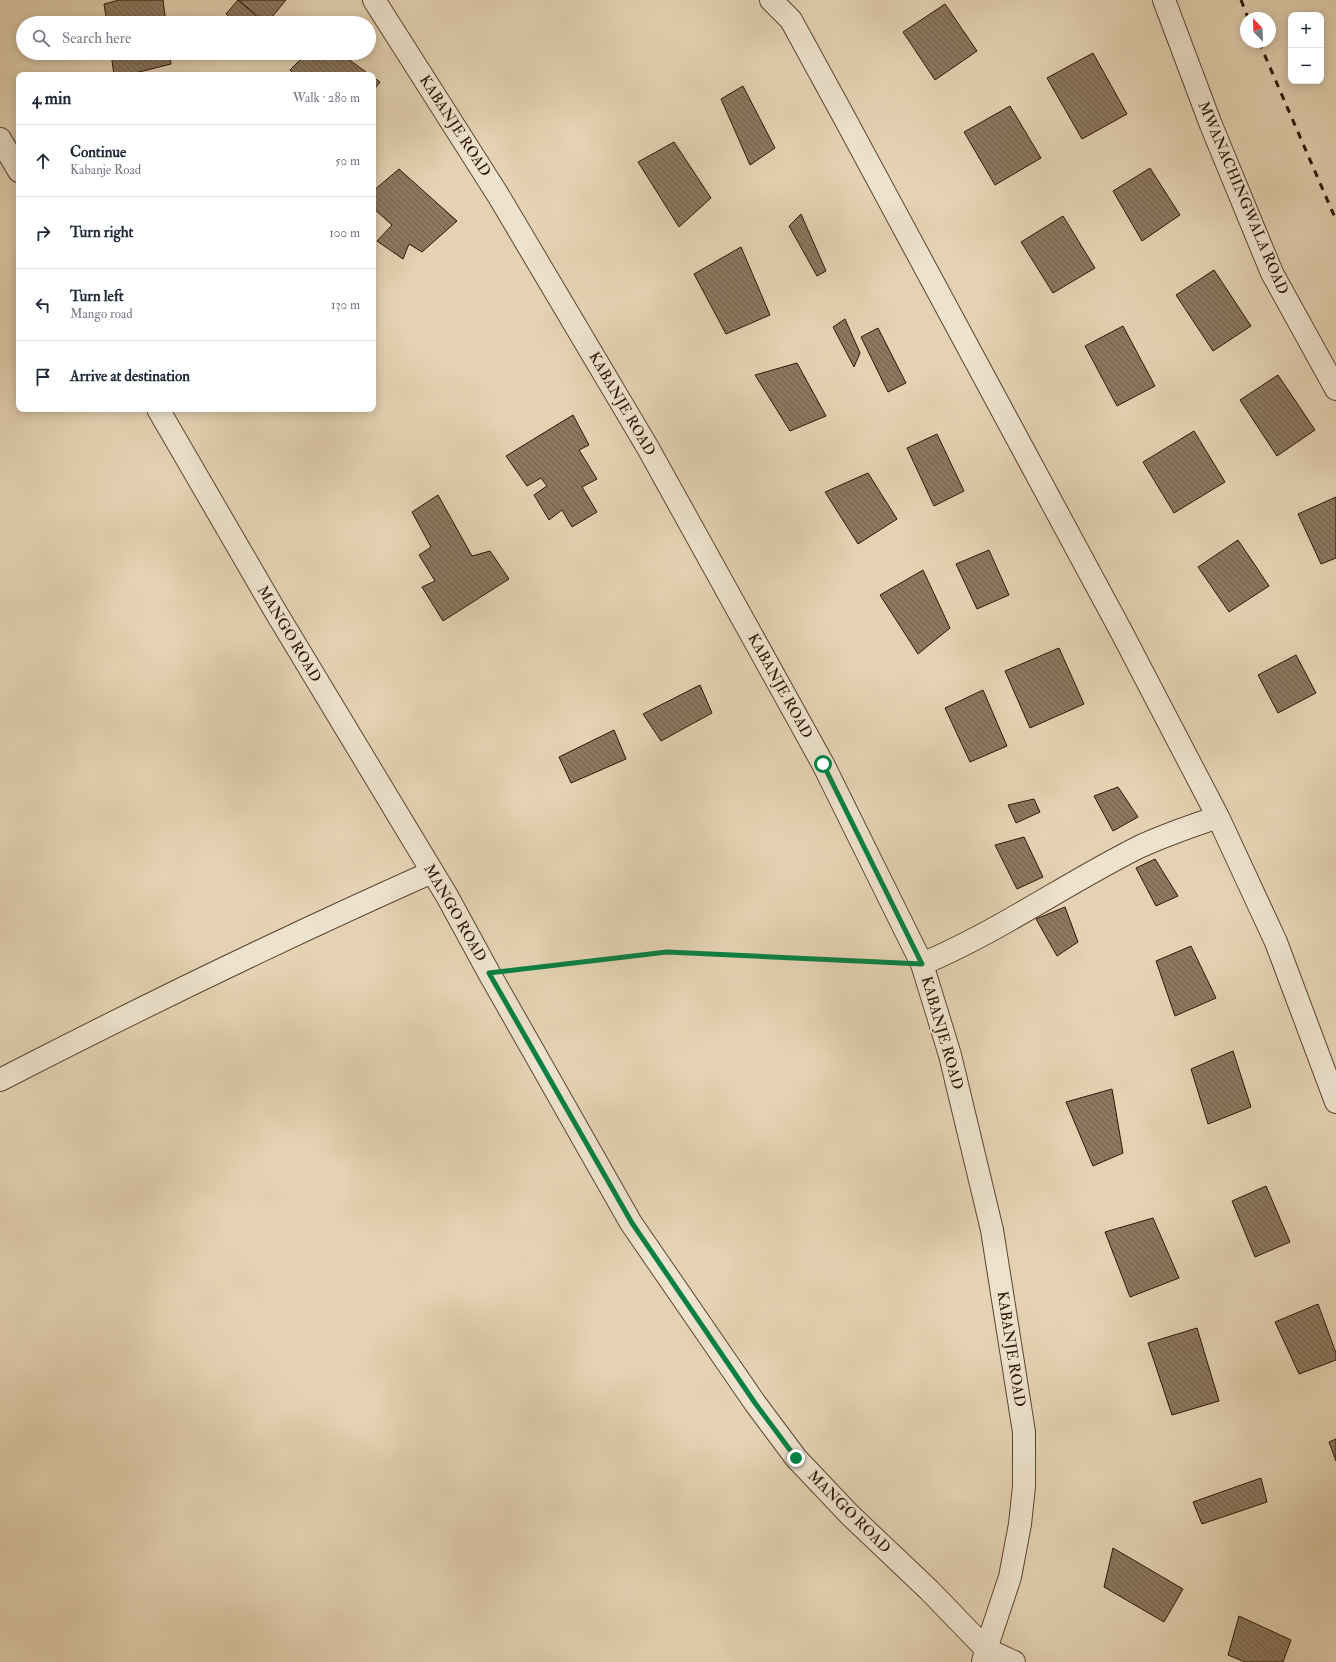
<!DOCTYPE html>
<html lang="en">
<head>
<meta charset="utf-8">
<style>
	:root { --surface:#fff; --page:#f6f6f7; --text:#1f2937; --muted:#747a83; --line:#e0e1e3 }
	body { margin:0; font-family:"IM FELL Double Pica",serif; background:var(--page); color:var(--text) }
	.controls { position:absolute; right:12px; top:12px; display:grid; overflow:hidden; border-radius:8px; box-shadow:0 2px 10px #0003 }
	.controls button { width:36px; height:36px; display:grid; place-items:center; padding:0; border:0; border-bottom:1px solid var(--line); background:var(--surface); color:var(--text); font:20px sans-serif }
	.compass { position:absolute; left:1240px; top:12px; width:36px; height:36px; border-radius:50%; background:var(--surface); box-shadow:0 2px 10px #0003; rotate:337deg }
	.stop { position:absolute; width:12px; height:12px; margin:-9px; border:3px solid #0b8043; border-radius:50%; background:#fff }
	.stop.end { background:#0b8043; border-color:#fff; box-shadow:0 1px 4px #0008 }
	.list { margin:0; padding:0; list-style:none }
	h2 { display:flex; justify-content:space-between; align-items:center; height:52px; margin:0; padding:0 16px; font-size:17px }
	h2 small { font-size:13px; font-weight:400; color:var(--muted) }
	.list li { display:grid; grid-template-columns:26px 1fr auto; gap:12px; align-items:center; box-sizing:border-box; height:72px; padding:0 16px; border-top:1px solid var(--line) }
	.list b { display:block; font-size:15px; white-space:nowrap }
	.list p { margin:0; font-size:13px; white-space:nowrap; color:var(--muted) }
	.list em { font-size:13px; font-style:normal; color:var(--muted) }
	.icon { flex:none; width:22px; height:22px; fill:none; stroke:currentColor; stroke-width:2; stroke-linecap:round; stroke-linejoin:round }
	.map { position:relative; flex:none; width:1336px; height:1662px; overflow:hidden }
	.search { position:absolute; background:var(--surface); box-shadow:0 2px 10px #0003; left:16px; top:16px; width:360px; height:44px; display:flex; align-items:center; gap:10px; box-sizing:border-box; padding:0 14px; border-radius:22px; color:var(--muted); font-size:15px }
	.panel { position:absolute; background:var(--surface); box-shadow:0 2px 10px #0003; left:16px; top:72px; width:360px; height:340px; border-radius:8px }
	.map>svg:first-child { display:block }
	.building { fill:url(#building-back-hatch); stroke:#2d1707 }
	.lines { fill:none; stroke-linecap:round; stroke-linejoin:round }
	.minor-casing { stroke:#5b4632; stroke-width:24 }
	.path { stroke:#2d1707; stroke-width:2.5; stroke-dasharray:1 2; stroke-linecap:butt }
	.minor { stroke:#ede2cd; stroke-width:22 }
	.rail { stroke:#2d1707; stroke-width:3; stroke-dasharray:7 7; stroke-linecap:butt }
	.route { stroke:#0b8043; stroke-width:5 }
	.labels { text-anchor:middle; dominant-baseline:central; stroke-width:4; stroke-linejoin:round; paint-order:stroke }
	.street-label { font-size:15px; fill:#2d1707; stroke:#ede2cd }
</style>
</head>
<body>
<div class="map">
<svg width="1336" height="1662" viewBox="0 0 1336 1662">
	<defs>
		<pattern id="building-back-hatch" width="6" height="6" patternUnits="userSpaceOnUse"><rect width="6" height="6" fill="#8c7860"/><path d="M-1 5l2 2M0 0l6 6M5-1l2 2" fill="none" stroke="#73614d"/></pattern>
	</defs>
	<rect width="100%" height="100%" fill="#e4d2b2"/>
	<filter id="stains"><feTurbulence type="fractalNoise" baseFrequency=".005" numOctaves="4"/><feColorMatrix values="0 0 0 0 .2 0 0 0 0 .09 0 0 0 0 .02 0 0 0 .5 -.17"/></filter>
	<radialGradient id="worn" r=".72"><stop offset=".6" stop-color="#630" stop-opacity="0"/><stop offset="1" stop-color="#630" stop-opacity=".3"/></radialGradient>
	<path class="building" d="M119,0H163L166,23H107L104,4Z
		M238,0L264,23H236L226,14Z
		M238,0H286L267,23Z
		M945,4L977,51L935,80L903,32Z
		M111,53H169L171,64L127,75H114Z
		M307,53H340L370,75H295L290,70Z
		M1093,53L1127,114L1082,139L1047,78Z
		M373,77L380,82L373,91Z
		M743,86L775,148L750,165L721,99Z
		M1010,106L1041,158L995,185L964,132Z
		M674,142L711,198L679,227L638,162Z
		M1150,168L1180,215L1142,241L1113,191Z
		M399,169L457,221L422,252L409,244L403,259L377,241L392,225L373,208V191Z
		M801,214L826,271L817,276L789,226Z
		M1063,216L1095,268L1053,293L1021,242Z
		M741,247L770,315L726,334L694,274Z
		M1214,270L1251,326L1213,351L1176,295Z
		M845,319L860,353L854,367L833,327Z
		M1123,326L1155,386L1117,406L1085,346Z
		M878,328L906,383L888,392L861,337Z
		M797,363L826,416L790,431L755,375Z
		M1278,375L1315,430L1277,456L1240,400Z
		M573,415L589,445L579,450L597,479L582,487L597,512L572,527L562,510L549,520L534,495L547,486L541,478L527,486L506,456Z
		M1194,431L1225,482L1174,513L1143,462Z
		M937,434L964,491L934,506L907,448Z
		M868,473L897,519L858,544L825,492Z
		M438,495L472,556L490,551L509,579L443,621L422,587L435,581L419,555L431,547L412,512Z
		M1336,497V558L1321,564L1298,514Z
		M1238,540L1269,586L1229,612L1198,567Z
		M989,550L1009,595L977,609L956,564Z
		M923,570L950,628L918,654L880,595Z
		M1059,648L1084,704L1030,728L1005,671Z
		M1296,655L1316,693L1278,713L1258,675Z
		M700,685L712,713L661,741L643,714Z
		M983,690L1007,746L970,762L945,708Z
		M614,730L626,759L571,783L559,757Z
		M1118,787L1138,817L1113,831L1094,796Z
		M1034,799L1040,812L1016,823L1008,805Z
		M1024,837L1043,877L1017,889L995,845Z
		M1155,859L1178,896L1156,906L1136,868Z
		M1065,907L1078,942L1057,956L1036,919Z
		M1191,946L1216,998L1175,1016L1156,961Z
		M1233,1051L1251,1107L1208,1124L1191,1069Z
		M1112,1089L1123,1153L1093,1166L1066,1102Z
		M1266,1186L1290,1242L1255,1257L1232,1201Z
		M1153,1218L1179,1278L1130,1297L1105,1232Z
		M1318,1304L1336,1353V1360L1299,1374L1275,1322Z
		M1197,1328L1219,1401L1172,1415L1148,1343Z
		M1336,1439V1461L1329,1442Z
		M1261,1478L1267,1502L1202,1524L1193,1502Z
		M1113,1548L1183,1589L1164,1622L1104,1587Z
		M1239,1616L1291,1640L1283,1662H1245L1228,1655Z"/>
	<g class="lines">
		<g class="minor-casing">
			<path id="minor" d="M374,0L498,195L648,448L823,764L922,964L950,1055L992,1230L1024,1432V1486L1020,1524L1010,1577L986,1649L983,1662
				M771,0L791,20L844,117L1121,631L1218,817L1276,942L1336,1102
				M1164,0L1211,125L1272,273L1336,389
				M0,139L19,171
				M158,409L274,609L447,896L489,973L631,1223L755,1403L796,1458L850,1515L929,1590L986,1649L1014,1662
				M922,964C998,932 1065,884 1139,847C1165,835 1191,826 1218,817
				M0,1080C142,1007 286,937 432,872"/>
		</g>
		<path class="path" d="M518,970L667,952L891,962"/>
		<use href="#minor" class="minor"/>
		<path class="rail" d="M1241,0L1248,18
			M1259,42L1336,220"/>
	</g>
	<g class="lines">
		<path class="route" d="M796,1458L755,1403L632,1223L489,973L667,952L922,964L823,764"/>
	</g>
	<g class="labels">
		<g class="street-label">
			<text transform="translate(455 126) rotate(57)">KABANJE ROAD</text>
			<text transform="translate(1243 198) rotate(67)">MWANACHINGWALA ROAD</text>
			<text transform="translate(622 404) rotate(60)">KABANJE ROAD</text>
			<text transform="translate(289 634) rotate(59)">MANGO ROAD</text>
			<text transform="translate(780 686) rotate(61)">KABANJE ROAD</text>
			<text transform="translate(455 913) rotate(60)">MANGO ROAD</text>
			<text transform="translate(942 1033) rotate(74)">KABANJE ROAD</text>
			<text transform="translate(1011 1349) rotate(81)">KABANJE ROAD</text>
			<text transform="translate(849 1512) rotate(45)">MANGO ROAD</text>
		</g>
	</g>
	<rect width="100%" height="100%" filter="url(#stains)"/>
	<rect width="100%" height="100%" fill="url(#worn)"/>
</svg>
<div class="controls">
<button>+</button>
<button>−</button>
</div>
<svg class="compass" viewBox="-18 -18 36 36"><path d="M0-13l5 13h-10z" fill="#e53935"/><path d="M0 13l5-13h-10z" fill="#747a83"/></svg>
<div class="stop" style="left:823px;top:764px"></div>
<div class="stop end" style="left:796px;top:1458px"></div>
<div class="search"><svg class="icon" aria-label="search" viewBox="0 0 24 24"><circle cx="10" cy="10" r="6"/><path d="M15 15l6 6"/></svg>Search here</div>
<section class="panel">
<h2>4 min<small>Walk · 280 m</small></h2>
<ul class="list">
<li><svg class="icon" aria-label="ahead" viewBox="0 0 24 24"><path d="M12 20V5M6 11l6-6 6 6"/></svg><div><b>Continue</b><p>Kabanje Road</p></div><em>50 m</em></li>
<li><svg class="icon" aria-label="right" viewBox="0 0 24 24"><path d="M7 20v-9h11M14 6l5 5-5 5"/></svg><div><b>Turn right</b></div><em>100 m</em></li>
<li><svg class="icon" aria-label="left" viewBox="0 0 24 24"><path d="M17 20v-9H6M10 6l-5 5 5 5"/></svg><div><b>Turn left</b><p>Mango road</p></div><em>130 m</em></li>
<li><svg class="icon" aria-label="arrive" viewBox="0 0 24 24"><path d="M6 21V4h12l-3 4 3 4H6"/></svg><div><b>Arrive at destination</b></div></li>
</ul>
</section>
</div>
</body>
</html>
